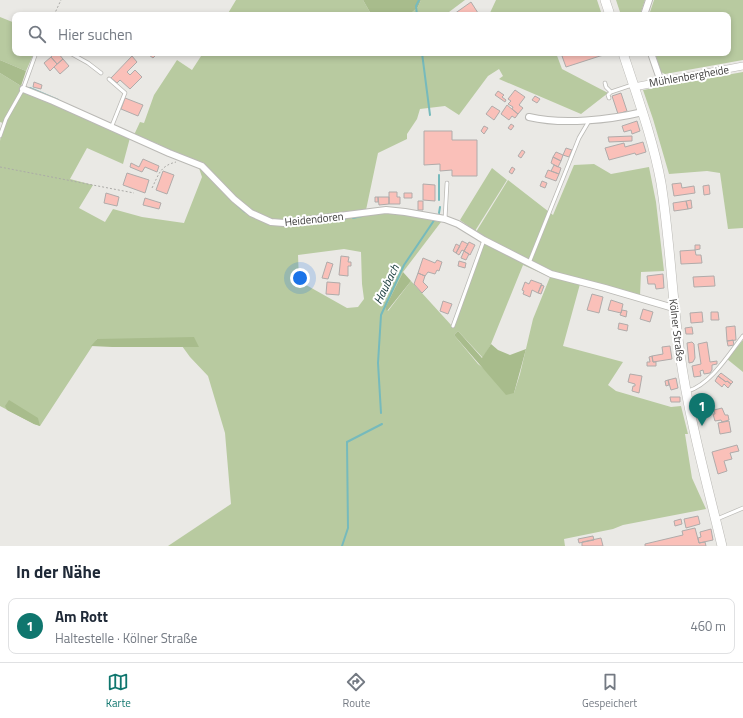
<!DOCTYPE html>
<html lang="de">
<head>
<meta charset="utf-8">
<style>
	:root { --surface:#fff; --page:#f2f2f3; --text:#1f2937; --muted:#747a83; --line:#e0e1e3; --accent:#0f766e }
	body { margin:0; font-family:"Titillium Web",sans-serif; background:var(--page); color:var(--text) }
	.you { position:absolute; left:300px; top:278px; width:14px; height:14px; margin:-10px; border:3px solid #fff; border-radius:50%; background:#1a73e8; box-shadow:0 0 0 6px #1a73e833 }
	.badge { display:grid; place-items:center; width:26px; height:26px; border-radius:50%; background:var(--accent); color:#fff; font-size:13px; font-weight:700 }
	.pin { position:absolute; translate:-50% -33px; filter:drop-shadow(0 1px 2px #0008) }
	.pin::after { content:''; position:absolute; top:21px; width:14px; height:12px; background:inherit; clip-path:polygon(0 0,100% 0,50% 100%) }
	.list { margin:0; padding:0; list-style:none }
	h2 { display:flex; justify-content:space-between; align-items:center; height:52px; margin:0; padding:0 16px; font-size:17px }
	h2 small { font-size:13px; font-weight:400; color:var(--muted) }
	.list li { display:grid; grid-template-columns:26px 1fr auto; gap:12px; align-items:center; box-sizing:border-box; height:56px; margin:0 8px 8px; padding:0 8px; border:1px solid var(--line); border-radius:8px }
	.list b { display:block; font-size:15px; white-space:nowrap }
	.list p { margin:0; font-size:13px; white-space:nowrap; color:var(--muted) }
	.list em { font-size:13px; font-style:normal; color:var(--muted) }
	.icon { flex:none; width:22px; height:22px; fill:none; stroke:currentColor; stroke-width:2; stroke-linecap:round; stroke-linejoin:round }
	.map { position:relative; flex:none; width:743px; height:546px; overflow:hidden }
	.search { position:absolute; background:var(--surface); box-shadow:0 2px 6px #0003; left:12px; right:12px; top:12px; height:44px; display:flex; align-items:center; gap:10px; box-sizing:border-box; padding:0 14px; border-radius:8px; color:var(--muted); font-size:15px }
	.sheet { height:116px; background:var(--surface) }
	nav { display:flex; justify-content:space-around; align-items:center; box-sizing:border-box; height:56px; border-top:1px solid var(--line); background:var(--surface); font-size:11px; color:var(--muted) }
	nav a { display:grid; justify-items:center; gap:2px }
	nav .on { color:var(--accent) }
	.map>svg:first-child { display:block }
	.green { fill:#b8caa0; fill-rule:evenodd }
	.forest { fill:#a8bc8c }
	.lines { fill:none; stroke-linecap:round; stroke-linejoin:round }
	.stream { stroke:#76babc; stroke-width:2 }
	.building { fill:#fac0b9; stroke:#b0abaa }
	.service-casing { stroke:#bab9b5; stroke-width:4.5 }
	.minor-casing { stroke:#bab9b5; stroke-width:8 }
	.tertiary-casing { stroke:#bab9b5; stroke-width:8 }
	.primary-casing { stroke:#bab9b5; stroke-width:10 }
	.path { stroke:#abaaa7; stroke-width:1; stroke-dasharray:2 2; stroke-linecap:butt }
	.service { stroke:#fff; stroke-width:3 }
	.minor { stroke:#fff; stroke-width:6 }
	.tertiary { stroke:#fff; stroke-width:7 }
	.primary { stroke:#fff; stroke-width:9 }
	.labels { text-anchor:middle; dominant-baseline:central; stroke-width:4; stroke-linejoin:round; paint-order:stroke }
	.street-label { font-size:11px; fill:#3d3c3b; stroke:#fff }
	.water-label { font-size:12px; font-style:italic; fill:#183a3b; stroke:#fff }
</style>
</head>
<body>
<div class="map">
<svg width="743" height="546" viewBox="0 0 743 546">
	<rect width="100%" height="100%" fill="#eae9e5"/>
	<path class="green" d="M236,0H363L371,14L375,15H227Z
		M421,0H465L445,15H409L418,7Z
		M496,0H597L602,15H489Z
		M616,0H645L640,15H621Z
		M654,0H743V60L665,74L661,72L655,53H728V15H649Z
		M0,17L15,23V53H34L26,71L0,60Z
		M203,53H556L562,69L608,93L581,114L499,79L503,76L499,69L488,76L459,115L445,106L420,109L417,119L407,134V139L378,153L366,210L389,212L441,222L403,272L385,308L388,311L411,281L452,326L484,241L476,232L508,180L553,215L574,165L594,164L611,174L649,167L656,202L664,271L641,272L640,296L580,284L563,346L623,362L608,385L616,391L671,407L681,406L688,434H685L692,478L706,509L623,525L613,529L564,539L565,546H168L231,504L225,433L208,376L190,357L182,346L199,347L97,339L40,426L34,424L0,406V141L3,123L0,122V73L21,86L53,98L131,134L123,164L87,148L70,179L93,185L79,208L105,222L113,209L142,217L184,223L202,177L199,168L158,144L134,135L140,122L144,123L154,95L177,60L192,70ZM344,249L361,252L362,284L364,299L358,307L347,308L299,281L298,255ZM523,265L550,277L533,319L520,374L514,393L478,364L454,335L458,331L483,358L491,344Z
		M743,72V228L728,229L720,173L707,171L669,174L653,119L643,90Z
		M492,168L507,180L475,231L460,220Z
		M743,340V372L727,359Z"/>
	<path class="forest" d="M363,0H421L418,7L409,15H375L371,14Z
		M0,60L26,71L21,86L0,73Z
		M403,272L411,281L387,311L385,308Z
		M458,331L482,358L491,344L498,350L510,355L526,349L514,393L506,395L454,335Z
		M194,337L199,347H112L91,346L97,339Z
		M9,400L38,418L40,426L34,424L7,410L5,406Z"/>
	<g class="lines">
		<path class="stream" d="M417,15L416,6L419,0
			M422,53L430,115
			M30,88L58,100
			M439,175V200
			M237,205L245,212
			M439,213L440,207
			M353,218L362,216
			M338,219H345
			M306,223L325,221
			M381,413L378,363L381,315L404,265L435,219
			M342,546L348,528L347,442L382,424"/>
	</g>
	<path class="building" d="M471,2L478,13L475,15H455L454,14Z
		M55,53H58L63,59L57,64L51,57Z
		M150,53H155L157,54L153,58L149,55Z
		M571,53H599L600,56L566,67L562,56Z
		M599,53H612L600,56Z
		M132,56L137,62L127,72L130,75L135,70L142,77L130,89L120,80L117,83L111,78Z
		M51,57L57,64L50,71L44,63Z
		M63,59L69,66L60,74L54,67Z
		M34,82L42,85L41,89L33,87Z
		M515,90L525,97L519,105L523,108L518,114L512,109L513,107L508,104L511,101L508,99Z
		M498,91L504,95L502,97L506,100L505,102L495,95Z
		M621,93L627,111L618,114L612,96Z
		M535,96L540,99L537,103L532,100Z
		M125,98L143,105L138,116L121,109Z
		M507,105L518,114L515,118L512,116L509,120L501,114Z
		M492,106L500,111L494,120L486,114Z
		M637,121L640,131L632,134L631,130L624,132L622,126Z
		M511,124L514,126L511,130L508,128Z
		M484,126L488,128L484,134L481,131Z
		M424,131H452V140H477V176H452V170L440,171V164L424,165Z
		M632,136V141L609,142L608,137Z
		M643,142L646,152L636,155L635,153L609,160L605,148L624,143L625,147Z
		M566,148L572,150L569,157L563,155Z
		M522,150L525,152L521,158L518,156Z
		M556,152L563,155L561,161L553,157Z
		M553,157L561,161L558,167L551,163Z
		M143,159L159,166L157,172L145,167L142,172L130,167L131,163L139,167Z
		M554,165L561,168L559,174L551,171Z
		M512,167L515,169L512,174L509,172Z
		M548,170L559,174L556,181L545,177Z
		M163,171L174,175L167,194L156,190Z
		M127,173L149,180L145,193L123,185Z
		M542,181L547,183L545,188L540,186Z
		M681,183L682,188L694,186L695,193L674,196L672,184Z
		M423,184L435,185V201L423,200Z
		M709,185L710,194L704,195L703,186Z
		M389,192H397V197H400V204H389Z
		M106,193L119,197L117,206L104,203Z
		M404,193H412V198H404Z
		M375,197H378V202H375Z
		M378,197H389V204L379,205Z
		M145,198L161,203L159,209L143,205Z
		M691,200L692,208L688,209L686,201Z
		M418,201H423V210H418Z
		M686,201L688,209L674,211L673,203Z
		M462,241L468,244L464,251L462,250L459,255L456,253Z
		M469,242L475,245L470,255L464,251Z
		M456,244L460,246L456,253L453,251Z
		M695,245H700V249L695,250Z
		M695,250L696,255H701L702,263L681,264L680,251Z
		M464,251L469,254L466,260L461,258Z
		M341,256L349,257L348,262H351V266H348V276L339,275Z
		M423,258L435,263L437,260L442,262L439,271L437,270L435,274L428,272L425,276L418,273Z
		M459,261L466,263L465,268L458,266Z
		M327,262L333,264L328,279L322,278Z
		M418,273L425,276L423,282L428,287L422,293L414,284Z
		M663,274L664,288L656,289L655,284H648L647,276Z
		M714,276L715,286L694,287L693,277Z
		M531,280L542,284L538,293L532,290L530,297L523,294L524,291L522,290L525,282L529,284Z
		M327,282L340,283L339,295L326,294Z
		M541,285L544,286L541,294L538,293Z
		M592,294L603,297L599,313L587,310Z
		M611,300L623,304L621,313L608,310Z
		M443,301L452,304L448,314L440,311Z
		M643,309L653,312L650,322L640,319Z
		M622,310L627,311L626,317L620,315Z
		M702,312L703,322L691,323L690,313Z
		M711,312H718L719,320H711Z
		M619,323L628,325L627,331L618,329Z
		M735,326L736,340L727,341L726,327Z
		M692,327L693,334H686L685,328Z
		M733,340L734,345L728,346L727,341Z
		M692,342L694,344L695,358L693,362L689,363L687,343Z
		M707,342L710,362L717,361V364L712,365V370L710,373L704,374L703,370L700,371L701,376L694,377L692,366L701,364L698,344Z
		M670,346L672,359L653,362L652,356L663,354L662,347Z
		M652,356L653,362H656V366H647V362H650L649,357Z
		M721,373L733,382L731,384L727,381L726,382L718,376Z
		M630,374L642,376L639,393L632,391L633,386H635V384L628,382Z
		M718,376L726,382L727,381L731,384L728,388L724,384L722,387L715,381Z
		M676,378L678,388L671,390L668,380Z
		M668,380L669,385L666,386L665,381Z
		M670,397H680V402H671Z
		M722,408L725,415H728L729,420L722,422L721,420L715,421L713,414H715L714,410Z
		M729,421L731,432L720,434L718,423Z
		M737,445L739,451L730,453L732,459L724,461L727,471L718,474L712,452Z
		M698,516L700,524L686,528L684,519Z
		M681,519L682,524L675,526L674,521Z
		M695,528L699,543L705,542L706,546H645V544L683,535L682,531Z
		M711,529L713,540L699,543L698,538L701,537L700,532Z
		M593,536L594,540L579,543L578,539Z
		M601,538L603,546H582V542Z"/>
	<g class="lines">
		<g class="service-casing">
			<path id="service" d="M70,53L88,63L101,73
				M109,79L125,93L111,128
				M605,83L606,87L611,92L608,95L609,98
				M611,92L632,85
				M0,136L6,119L23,89L36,53
				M445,219L447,183
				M529,263L579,138L589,121
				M453,326L484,240
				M688,391C711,384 729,354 743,336
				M717,519L743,508"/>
		</g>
		<g class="minor-casing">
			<path id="minor" d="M644,15L649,0
				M651,53L661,82
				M23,89L53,101L169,153L202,166L234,199L251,213L271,222L284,223L386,210L405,212L445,219L458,224L484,240L551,274L605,288L670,307L674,308
				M529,117C563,125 609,120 643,112"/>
		</g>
		<g class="tertiary-casing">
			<path id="tertiary" d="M634,87L743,66"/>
		</g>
		<g class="primary-casing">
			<path id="primary" d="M605,0L610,15
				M623,53C637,96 653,139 661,183C670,240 672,298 680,354C689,419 707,483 722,546"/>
		</g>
		<path class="path" d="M54,15L61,0
			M0,167L134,193
			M152,188C159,174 160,166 176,162"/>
		<use href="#service" class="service"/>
		<use href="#minor" class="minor"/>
		<use href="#tertiary" class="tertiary"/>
		<use href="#primary" class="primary"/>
	</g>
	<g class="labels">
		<g class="street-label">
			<text transform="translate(689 76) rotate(-10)">Mühlenbergheide</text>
			<text transform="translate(314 219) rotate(-6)">Heidendoren</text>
			<text transform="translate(677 330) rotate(83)">Kölner Straße</text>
		</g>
		<g class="water-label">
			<text transform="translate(386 284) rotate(-64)">Haubach</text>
		</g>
	</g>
</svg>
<div class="you"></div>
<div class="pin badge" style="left:702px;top:426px">1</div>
<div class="search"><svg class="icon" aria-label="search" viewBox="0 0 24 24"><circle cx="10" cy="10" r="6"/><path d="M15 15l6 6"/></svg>Hier suchen</div>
</div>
<section class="sheet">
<h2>In der Nähe<small></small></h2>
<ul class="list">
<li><span class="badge">1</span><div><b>Am Rott</b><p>Haltestelle · Kölner Straße</p></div><em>460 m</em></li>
</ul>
</section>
<nav>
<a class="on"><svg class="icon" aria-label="map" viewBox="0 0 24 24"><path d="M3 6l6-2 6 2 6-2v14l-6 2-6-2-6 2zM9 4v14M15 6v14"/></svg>Karte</a>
<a><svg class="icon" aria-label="directions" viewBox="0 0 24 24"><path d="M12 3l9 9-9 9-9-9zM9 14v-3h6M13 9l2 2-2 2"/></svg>Route</a>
<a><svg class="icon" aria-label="saved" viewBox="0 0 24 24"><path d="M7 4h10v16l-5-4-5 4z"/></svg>Gespeichert</a>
</nav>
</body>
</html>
